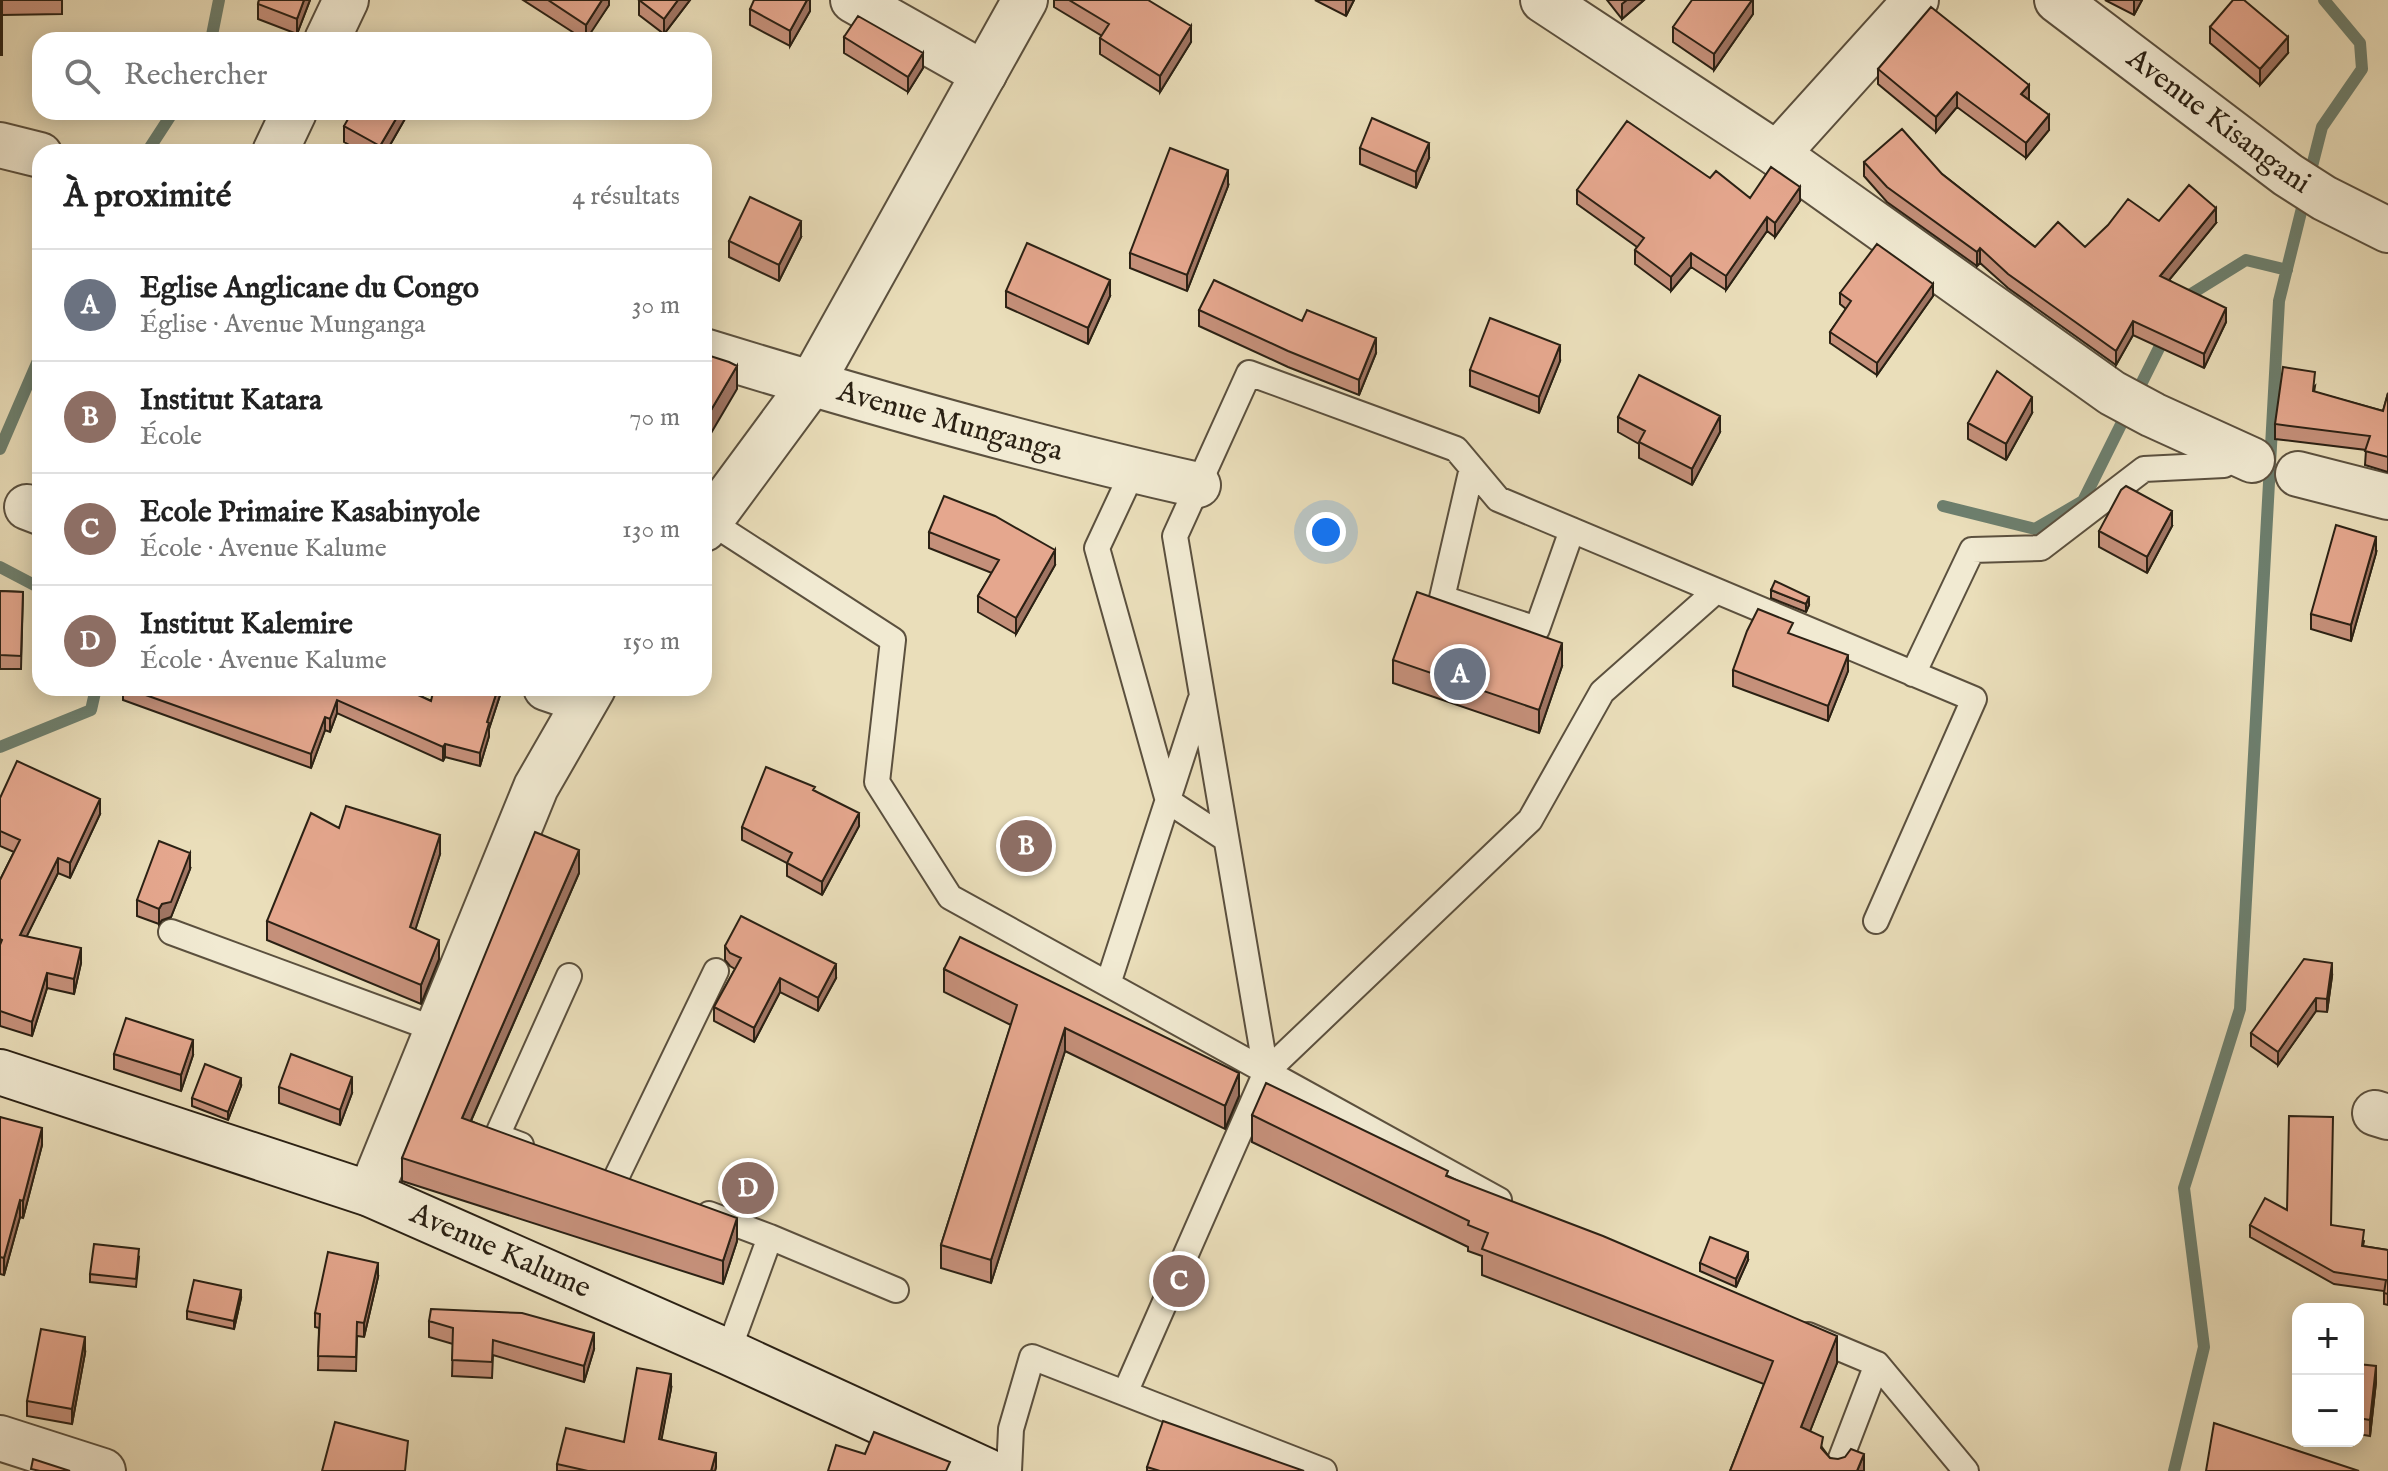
<!DOCTYPE html>
<html lang="fr">
<head>
<meta charset="utf-8">
<style>
	:root { --surface:#fff; --page:#f6f6f6; --text:#222; --muted:#767676; --line:#e0e0e0; --accent:#db2777 }
	body { margin:0; font-family:"IM FELL English",serif; background:var(--page); color:var(--text) }
	.controls { position:absolute; right:24px; bottom:24px; display:grid; overflow:hidden; border-radius:16px; box-shadow:0 4px 20px #0003 }
	.controls button { width:72px; height:72px; display:grid; place-items:center; padding:0; border:0; border-bottom:2px solid var(--line); background:var(--surface); color:var(--text); font:40px sans-serif }
	.you { position:absolute; left:1326px; top:532px; width:28px; height:28px; margin:-20px; border:6px solid #fff; border-radius:50%; background:#1a73e8; box-shadow:0 0 0 12px #1a73e833 }
	.badge { display:grid; place-items:center; width:52px; height:52px; border-radius:50%; background:var(--accent); color:#fff; font-size:26px; font-weight:700 }
	.pin { position:absolute; translate:-50% -50%; border:4px solid #fff; box-shadow:0 2px 8px #0006 }
	.list { margin:0; padding:0; list-style:none }
	h2 { display:flex; justify-content:space-between; align-items:center; height:104px; margin:0; padding:0 32px; font-size:34px }
	h2 small { font-size:26px; font-weight:400; color:var(--muted) }
	.list li { display:grid; grid-template-columns:52px 1fr auto; gap:24px; align-items:center; box-sizing:border-box; height:112px; padding:0 32px; border-top:2px solid var(--line) }
	.list b { display:block; font-size:30px; white-space:nowrap }
	.list p { margin:0; font-size:26px; white-space:nowrap; color:var(--muted) }
	.list em { font-size:26px; font-style:normal; color:var(--muted) }
	.icon { flex:none; width:44px; height:44px; fill:none; stroke:currentColor; stroke-width:2; stroke-linecap:round; stroke-linejoin:round }
	.map { position:relative; flex:none; width:2388px; height:1471px; overflow:hidden }
	.search { position:absolute; background:var(--surface); box-shadow:0 4px 20px #0003; left:32px; top:32px; width:680px; height:88px; display:flex; align-items:center; gap:20px; box-sizing:border-box; padding:0 28px; border-radius:24px; color:var(--muted); font-size:30px }
	.panel { position:absolute; background:var(--surface); box-shadow:0 4px 20px #0003; left:32px; top:144px; width:680px; height:552px; border-radius:24px }
	.map>svg:first-child { display:block }
	.lines { fill:none; stroke-linecap:round; stroke-linejoin:round }
	.stream { stroke:#6d7f6e; stroke-width:12 }
	.lane-casing { stroke:#5b503e; stroke-width:28 }
	.street-casing { stroke:#5b503e; stroke-width:48 }
	.secondary-casing { stroke:#2b2114; stroke-width:48 }
	.lane { stroke:#f1ead2; stroke-width:24 }
	.street { stroke:#f1ead2; stroke-width:44 }
	.secondary { stroke:#f1ead2; stroke-width:44 }
	.wall { fill:#c5907a; stroke:#2b2114; stroke-width:2 }
	.shaded-wall { fill:#a07563; stroke:#2b2114; stroke-width:2 }
	.building { fill:#e5a78e; stroke:#2b2114; stroke-width:2 }
	.labels { text-anchor:middle; dominant-baseline:central; stroke-width:7; stroke-linejoin:round; paint-order:stroke }
	.street-label { font-size:30px; fill:#2b2114; stroke:#f1ead2 }
</style>
</head>
<body>
<div class="map">
<svg width="2388" height="1471" viewBox="0 0 2388 1471">
	<rect width="100%" height="100%" fill="#eadeba"/>
	<filter id="stains"><feTurbulence type="fractalNoise" baseFrequency=".0025" numOctaves="4"/><feColorMatrix values="0 0 0 0 .2 0 0 0 0 .09 0 0 0 0 .02 0 0 0 .5 -.17"/></filter>
	<radialGradient id="worn" r=".72"><stop offset=".6" stop-color="#630" stop-opacity="0"/><stop offset="1" stop-color="#630" stop-opacity=".3"/></radialGradient>
	<g class="lines">
		<path class="stream" d="M211,40L219,0
			M147,152L173,112
			M2309,178L2322,127L2362,69L2360,43L2324,0
			M2183,299L2246,260L2287,270
			M0,449L40,356
			M1943,506L2035,529L2083,501L2166,334
			M0,567L40,588
			M0,747L91,710L96,688
			M2174,1471L2204,1347L2184,1188L2240,1009L2279,301L2305,196"/>
		<g class="lane-casing">
			<path id="lane" d="M1472,468L1442,598L1537,629L1572,530
				M1133,471L1097,548L1168,801L1226,839
				M709,521L893,640L877,782L950,897L1499,1200
				M1913,674L1972,550L2041,548L2144,469L2224,465L2234,452
				M171,932L437,1030
				M1108,984L1200,701
				M1266,1072L1175,536L1249,373L1456,449L1498,499L1974,699L1876,921
				M521,1145L497,1136L569,976
				M615,1180L716,971
				M709,1214L770,1237L896,1290
				M1808,1335L1877,1364L1836,1471
				M728,1352L770,1237
				M1877,1364L1966,1471
				M1125,1393L1266,1072L1530,820L1602,692L1716,591
				M1009,1471L1011,1429L1032,1357L1324,1471"/>
		</g>
		<g class="street-casing">
			<g id="street">
				<path d="M853,0L984,74"/>
				<path d="M1543,0L1777,154L2112,393L2153,415L2252,460"/>
				<path id="s1" d="M2057,0L2288,175L2324,198L2388,230"/>
				<path d="M327,40L346,0"/>
				<path d="M0,145L40,155"/>
				<path d="M275,152L294,112"/>
				<path d="M1777,154L1916,0"/>
				<path id="s2" d="M704,351C867,401 1032,448 1198,485"/>
				<path d="M2298,474L2388,497"/>
				<path d="M27,507L40,512"/>
				<path d="M704,529L811,384L1025,0"/>
				<path d="M546,688L584,701"/>
				<path d="M2375,1113L2388,1117"/>
				<path d="M370,1194L536,787L593,688"/>
				<path d="M0,1438L103,1471"/>
			</g>
		</g>
		<g class="secondary-casing">
			<g id="secondary">
				<path id="s3" d="M0,1072L370,1194L728,1352L987,1471"/>
			</g>
		</g>
		<use href="#lane" class="lane"/>
		<use href="#street" class="street"/>
		<use href="#secondary" class="secondary"/>
	</g>
	<path class="wall" d="M0,0H62V14L2,15V55H0Z
		M259,0H310L297,34L258,19V4Z
		M523,0H609V5L585,40Z
		M639,0H690L664,34L639,15Z
		M810,0V11L790,46L750,25V9Z
		M1054,0H1148L1191,42L1160,92L1100,54V38L1102,36L1054,7Z
		M1315,0H1354L1346,16Z
		M1607,0H1644L1622,19Z
		M1753,0V14L1714,70L1673,42V27Z
		M2105,0H2142L2134,15Z
		M2210,27L2288,53L2260,85L2210,43Z
		M844,37L923,68L908,92L844,53Z
		M1878,69L2029,100L2049,130L2026,158L1957,107L1936,132L1878,84Z
		M406,112V117L386,152H362L344,142V126Z
		M1360,148L1429,158L1416,188L1360,164Z
		M1864,162L1942,174L2035,247H2085L2159,221L2216,223L2169,280L2226,322L2204,368L2133,335L2116,365L2008,288L1980,263L1977,266L1887,202L1864,176Z
		M1710,178L1750,198L1800,201L1775,237L1767,231L1726,290L1691,267L1671,291L1635,264V250L1637,247L1577,204V190Z
		M1228,186L1187,291L1130,268V253Z
		M801,237L779,281L729,257V241Z
		M1006,291L1110,296L1088,344L1006,307Z
		M1840,293L1933,296L1877,375L1830,343V332L1846,309L1840,304Z
		M1199,310L1302,321L1376,353L1359,395L1288,367L1199,326Z
		M1560,361L1539,413L1470,386V370Z
		M2315,386L2314,392L2383,411L2388,393V472L2365,465L2366,450L2275,439V424Z
		M2032,413L2006,460L1968,439V423Z
		M1618,417L1720,432L1692,485L1639,458V444L1618,432Z
		M2172,526L2147,573L2099,547V531Z
		M929,532L1055,565L1016,634L978,612V596L992,573L929,548Z
		M2376,553L2351,641L2311,629V614Z
		M1771,590L1809,605L1806,612L1771,598Z
		M0,591L23,592L21,669H0Z
		M1793,635L1848,671L1828,721L1733,686V670Z
		M1393,660L1562,666L1539,733L1393,683Z
		M123,688H403L431,701L501,688V692L489,729V736L480,766L445,757L443,761L337,713L330,732L325,730L311,768L123,700Z
		M815,791L859,826L822,895L787,876V863L742,840V827Z
		M0,798L100,814L70,878L58,873L26,937L81,963L74,994L47,988L32,1036L0,1026V880L14,852L0,846Z
		M339,828L440,854L415,930L439,959L421,1004L267,940V921Z
		M190,869L171,917L162,920L159,924L137,916V900Z
		M579,873L471,1121L737,1241L723,1284L402,1181V1158Z
		M725,946L836,978L818,1011L780,992L754,1042L714,1021V1007L735,969L730,966L725,960Z
		M944,969L1239,1096L1225,1129L1065,1051L991,1283L941,1268V1245L1011,1025L944,992Z
		M2332,976L2327,1012L2316,1011L2278,1065L2251,1046V1033Z
		M114,1054L193,1055L181,1091L114,1069Z
		M241,1086L228,1120L192,1106V1098Z
		M279,1087L352,1093L340,1125L279,1103Z
		M1252,1115L1448,1176L1837,1363L1810,1431L1830,1458L1864,1471H1730L1764,1384L1482,1275V1256L1468,1251V1247L1252,1142Z
		M0,1117L42,1145L23,1218L20,1217L4,1275L0,1274Z
		M2287,1210L2331,1225L2364,1241L2363,1246L2388,1250V1305L2384,1304V1291L2334,1284L2250,1237V1225Z
		M139,1257L136,1287L90,1282V1274Z
		M1748,1260L1736,1287L1700,1271V1263Z
		M378,1277L364,1337L357,1336L356,1371L318,1370L319,1328L315,1327V1313Z
		M241,1298L234,1329L187,1319V1311Z
		M429,1321L594,1349L584,1382L493,1355L492,1378L452,1376L453,1344L429,1337Z
		M85,1353L72,1424L27,1416V1401Z
		M2358,1364L2376,1382L2370,1436L2358,1434Z
		M671,1389L661,1440L716,1467L715,1471H557V1464L624,1442Z
		M1147,1467L1304,1471H1147Z"/>
	<path class="shaded-wall" d="M304,0H310L297,34V19Z
		M602,0H609V5L586,40V25Z
		M678,0H690L664,34V19Z
		M807,0H810V11L790,46V31Z
		M1346,0H1354L1346,16Z
		M1627,0H1644L1622,19V4Z
		M1752,0H1753V14L1714,70V54Z
		M2134,0H2142L2134,15Z
		M1191,26V42L1160,92V76Z
		M2288,37V53L2260,85V69Z
		M923,53V68L908,92V77Z
		M2029,85V100L2021,94Z
		M1957,92V107L1936,132V117Z
		M400,112H406V117L386,152H380V146Z
		M2049,115V130L2026,158V143Z
		M1429,143V158L1416,188V172Z
		M1228,170V186L1187,291V275Z
		M1800,187V201L1775,237V223Z
		M2216,208V223L2160,291V276Z
		M1767,217V231L1726,290V276Z
		M801,221V237L779,281V265Z
		M1980,248V263L1977,266V252Z
		M1691,253V267L1671,291V277Z
		M1110,280V296L1088,344V328Z
		M1933,284V296L1877,375V363Z
		M2226,308V322L2204,368V354Z
		M2133,321V335L2116,365V351Z
		M1376,338V353L1359,395V380Z
		M1560,345V361L1539,413V397Z
		M737,366V389L704,445V422Z
		M2032,397V413L2006,460V444Z
		M1720,416V432L1692,485V469Z
		M2172,511V526L2147,573V557Z
		M2376,537V553L2351,641V625Z
		M1055,550V565L1016,634V618Z
		M1809,597V605L1806,612V604Z
		M1562,643V666L1539,733V710Z
		M1848,655V671L1828,721V706Z
		M498,688H501V692L489,729V736L480,766V753L487,722Z
		M337,700V713L330,732V719Z
		M325,717V730L311,768V754Z
		M445,744V757L443,761V747Z
		M100,799V814L70,878V863Z
		M859,813V826L822,895V882Z
		M440,835V854L410,946V927Z
		M579,850V873L462,1141V1118Z
		M190,853V869L171,917L162,920L159,924V909Z
		M58,858V873L20,950V935Z
		M439,940V959L421,1004V985Z
		M81,948V963L74,994V979Z
		M2332,963V976L2327,1012V999Z
		M836,964V978L818,1011V998Z
		M47,973V988L32,1036V1022Z
		M780,978V992L754,1042V1028Z
		M2316,998V1011L2278,1065V1052Z
		M1065,1028V1051L991,1283V1260Z
		M193,1040V1055L181,1091V1075Z
		M1239,1073V1096L1225,1129V1106Z
		M352,1077V1093L340,1125V1110Z
		M241,1078V1086L228,1120V1112Z
		M42,1128V1145L23,1218V1201Z
		M20,1200V1217L4,1275V1258Z
		M737,1218V1241L723,1284V1261Z
		M1748,1252V1260L1736,1287V1279Z
		M378,1263V1277L364,1337V1323Z
		M241,1290V1298L234,1329V1321Z
		M594,1333V1349L584,1382V1366Z
		M1837,1336V1363L1801,1454V1427Z
		M85,1337V1353L72,1424V1409Z
		M2376,1366V1382L2370,1436V1420Z
		M671,1374V1389L659,1453V1439Z
		M716,1453V1467L715,1471H711Z
		M1864,1454V1471H1857Z"/>
	<path class="building" d="M0,0H2V39H0Z
		M259,0H304L297,19L258,4Z
		M548,0H602L586,25Z
		M639,0H678L664,19Z
		M754,0H807L790,31L750,9Z
		M1069,0H1148L1191,26L1160,76L1100,38L1109,24Z
		M1692,0H1752L1714,54L1673,27Z
		M2233,0H2244L2288,37L2260,69L2210,27Z
		M1931,7L2029,85L2021,94L2049,115L2026,143L1957,92L1936,117L1878,69Z
		M858,16L923,53L908,77L844,37Z
		M352,112H400L380,146L344,126Z
		M1372,118L1429,143L1416,172L1360,148Z
		M1627,121L1710,178L1716,171L1750,198L1771,167L1800,187L1775,223L1767,217L1726,276L1691,253L1671,277L1635,250L1644,238L1577,190Z
		M1902,129L1942,174L2035,247L2058,222L2085,247L2108,225L2128,199L2159,221L2189,185L2216,208L2160,276L2226,308L2204,354L2133,321L2116,351L2008,274L1980,248L1977,252L1887,187L1864,162Z
		M1170,148L1228,170L1187,275L1130,253Z
		M750,197L801,221L779,265L729,241Z
		M1027,243L1110,280L1088,328L1006,291Z
		M1877,244L1933,284L1877,363L1830,332L1851,301L1840,293Z
		M1214,280L1302,321L1307,310L1376,338L1359,380L1288,351L1199,310Z
		M1490,318L1560,345L1539,397L1470,370Z
		M704,354L729,362L737,366L704,422Z
		M2283,367L2315,372L2313,391L2383,411L2388,393V457L2365,451L2370,436L2275,424Z
		M1997,371L2032,397L2006,444L1968,423Z
		M1639,375L1720,416L1692,469L1639,442L1645,431L1618,417Z
		M2126,486L2172,511L2147,557L2099,531L2121,490Z
		M944,496L995,516L1055,550L1016,618L978,596L999,560L929,532Z
		M2336,525L2376,537L2351,625L2311,614Z
		M1775,581L1809,597L1806,604L1771,590Z
		M0,591L23,592L21,656L0,655Z
		M1417,592L1562,643L1539,710L1393,660Z
		M1758,609L1793,623L1788,633L1848,655L1828,706L1733,670L1747,631Z
		M126,688H403L431,701L434,688H498L487,722L489,723L480,753L445,744L443,747L337,700L330,719L325,717L311,754Z
		M17,761L100,799L70,863L58,858L20,935L81,948L74,979L47,973L32,1022L0,1011V945L2,940L0,939V880L20,840L0,831V798Z
		M766,767L815,787L813,790L859,813L822,882L787,863L792,853L742,827Z
		M346,806L440,835L410,927L439,940L421,985L267,921L311,813L339,828Z
		M535,832L579,850L462,1118L737,1218L723,1261L402,1158Z
		M159,841L190,853L171,902L162,904L159,909L137,900Z
		M741,916L836,964L818,998L780,978L754,1028L714,1007L741,958L730,953L725,946Z
		M960,937L1239,1073L1225,1106L1065,1028L991,1260L941,1245L1017,1005L944,969Z
		M2304,959L2332,963L2327,999L2316,998L2278,1052L2251,1033Z
		M126,1018L193,1040L181,1075L114,1054Z
		M291,1054L352,1077L340,1110L279,1087Z
		M205,1064L241,1078L228,1112L192,1098Z
		M1266,1083L1448,1171L1446,1176L1603,1236L1837,1336L1801,1427L1823,1437L1821,1448L1830,1458L1838,1459L1845,1457L1851,1449L1864,1454L1857,1471H1730L1773,1361L1482,1249L1488,1233L1468,1225L1469,1221L1252,1115Z
		M2289,1116L2333,1117L2331,1225L2364,1230L2362,1246L2388,1250V1294L2384,1293L2386,1280L2334,1272L2250,1225L2265,1198L2287,1210Z
		M0,1117L42,1128L23,1201L20,1200L4,1258L0,1257Z
		M1710,1237L1748,1252L1736,1279L1700,1263Z
		M94,1244L139,1249L136,1279L90,1274Z
		M328,1252L378,1263L364,1323L357,1322L356,1357L318,1356L320,1314L315,1313Z
		M194,1280L241,1290L234,1321L187,1311Z
		M431,1309L522,1313L594,1333L584,1366L493,1340L492,1362L452,1360L453,1328L429,1321Z
		M41,1329L85,1337L72,1409L27,1401Z
		M2358,1364L2376,1366L2370,1420L2358,1418Z
		M637,1368L671,1374L659,1439L716,1453L711,1471H588L557,1464L566,1428L624,1442Z
		M1163,1421L1304,1471H1160L1147,1467Z
		M335,1422L408,1441L405,1471H322Z
		M2214,1423L2359,1471H2206Z
		M874,1432L950,1462L946,1471H828L836,1445L865,1454Z
		M33,1459L70,1471H40L31,1469Z"/>
	<g class="labels">
		<g class="street-label">
			<text stroke="none"><textPath href="#s1" startOffset="202">Avenue Kisangani</textPath></text>
			<text stroke="none"><textPath href="#s2" startOffset="256">Avenue Munganga</textPath></text>
			<text stroke="none"><textPath href="#s3" startOffset="532">Avenue Kalume</textPath></text>
		</g>
	</g>
	<rect width="100%" height="100%" filter="url(#stains)"/>
	<rect width="100%" height="100%" fill="url(#worn)"/>
</svg>
<div class="controls">
<button>+</button>
<button>−</button>
</div>
<div class="you"></div>
<div class="pin badge" style="left:1460px;top:674px;background:#6b7280">A</div>
<div class="pin badge" style="left:1026px;top:846px;background:#8d6e63">B</div>
<div class="pin badge" style="left:1179px;top:1281px;background:#8d6e63">C</div>
<div class="pin badge" style="left:748px;top:1188px;background:#8d6e63">D</div>
<div class="search"><svg class="icon" aria-label="search" viewBox="0 0 24 24"><circle cx="10" cy="10" r="6"/><path d="M15 15l6 6"/></svg>Rechercher</div>
<section class="panel">
<h2>À proximité<small>4 résultats</small></h2>
<ul class="list">
<li><span class="badge" style="background:#6b7280">A</span><div><b>Eglise Anglicane du Congo</b><p>Église · Avenue Munganga</p></div><em>30 m</em></li>
<li><span class="badge" style="background:#8d6e63">B</span><div><b>Institut Katara</b><p>École</p></div><em>70 m</em></li>
<li><span class="badge" style="background:#8d6e63">C</span><div><b>Ecole Primaire Kasabinyole</b><p>École · Avenue Kalume</p></div><em>130 m</em></li>
<li><span class="badge" style="background:#8d6e63">D</span><div><b>Institut Kalemire</b><p>École · Avenue Kalume</p></div><em>150 m</em></li>
</ul>
</section>
</div>
</body>
</html>
